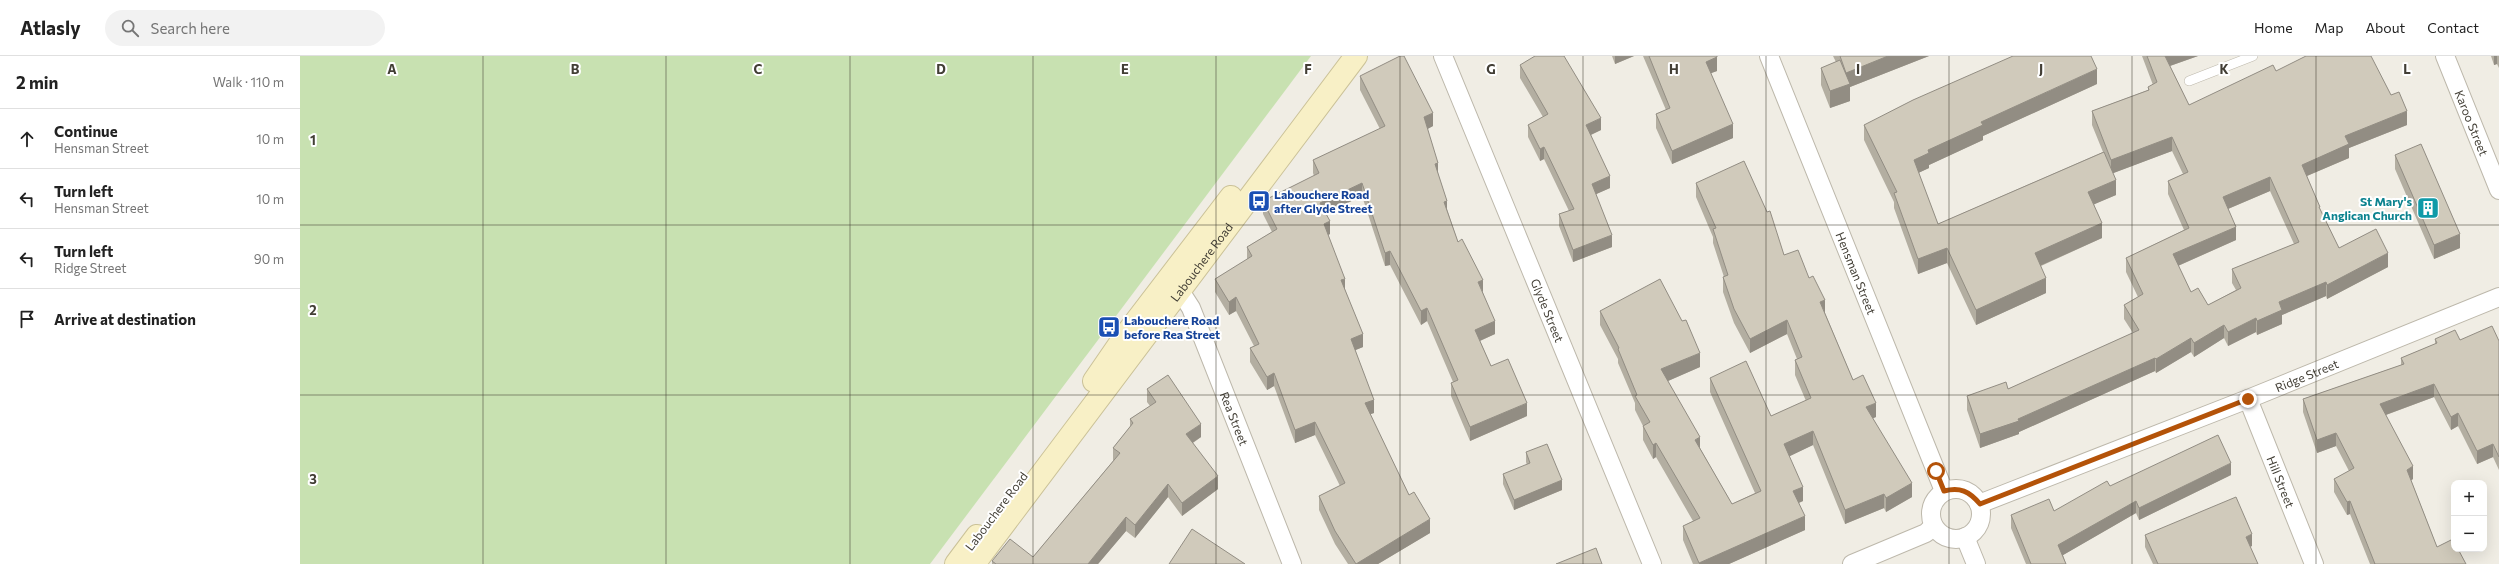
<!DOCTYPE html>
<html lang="en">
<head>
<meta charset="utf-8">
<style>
	:root { --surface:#fff; --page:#f2f2f2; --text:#222; --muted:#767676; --line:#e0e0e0 }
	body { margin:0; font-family:Commissioner,sans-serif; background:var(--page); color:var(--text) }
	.controls { position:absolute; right:12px; bottom:12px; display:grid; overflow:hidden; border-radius:8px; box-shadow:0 4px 16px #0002 }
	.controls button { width:36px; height:36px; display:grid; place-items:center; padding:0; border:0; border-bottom:1px solid var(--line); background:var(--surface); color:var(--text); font:20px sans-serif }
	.stop { position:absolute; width:12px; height:12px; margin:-9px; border:3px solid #b45309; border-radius:50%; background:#fff }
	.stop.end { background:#b45309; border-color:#fff; box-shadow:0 1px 4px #0008 }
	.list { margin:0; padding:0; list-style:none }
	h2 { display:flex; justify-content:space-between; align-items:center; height:52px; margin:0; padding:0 16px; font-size:17px }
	h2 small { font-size:13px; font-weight:400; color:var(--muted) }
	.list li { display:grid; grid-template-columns:26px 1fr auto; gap:12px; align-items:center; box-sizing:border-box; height:60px; padding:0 16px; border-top:1px solid var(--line) }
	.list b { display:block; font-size:15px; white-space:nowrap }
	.list p { margin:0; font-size:13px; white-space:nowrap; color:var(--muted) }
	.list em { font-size:13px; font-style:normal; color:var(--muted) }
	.icon { flex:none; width:22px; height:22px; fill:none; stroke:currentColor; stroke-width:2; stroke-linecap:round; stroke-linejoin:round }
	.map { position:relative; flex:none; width:2199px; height:508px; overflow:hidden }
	header { display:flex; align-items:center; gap:24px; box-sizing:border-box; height:56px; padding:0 20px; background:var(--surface); border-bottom:1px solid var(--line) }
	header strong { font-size:19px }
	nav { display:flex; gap:22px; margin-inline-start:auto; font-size:14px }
	.search { width:280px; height:36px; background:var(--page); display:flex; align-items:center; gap:10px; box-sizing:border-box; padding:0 14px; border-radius:22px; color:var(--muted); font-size:15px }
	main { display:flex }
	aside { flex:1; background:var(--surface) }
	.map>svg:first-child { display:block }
	.green { fill:#c8e1b1 }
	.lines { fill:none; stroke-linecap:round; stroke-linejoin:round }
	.lane-casing { stroke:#bdb8ab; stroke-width:10 }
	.street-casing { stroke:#bdb8ab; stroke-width:20 }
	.secondary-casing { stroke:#cbc298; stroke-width:24 }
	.lane { stroke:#fff; stroke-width:9 }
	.street { stroke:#fff; stroke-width:18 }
	.secondary { stroke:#f8f0c6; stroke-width:22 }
	.wall { fill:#b3aea1; fill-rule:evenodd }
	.shaded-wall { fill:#928d83 }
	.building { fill:#d0cabb; stroke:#928d83; fill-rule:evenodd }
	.route { stroke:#b45309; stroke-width:5 }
	.grid { fill:none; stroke:#423e35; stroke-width:1; stroke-opacity:0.55 }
	.labels { text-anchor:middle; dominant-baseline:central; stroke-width:4; stroke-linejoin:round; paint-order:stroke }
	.street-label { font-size:12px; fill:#423e35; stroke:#fff }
	.transit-label { font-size:12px; font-weight:bold; fill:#164399; stroke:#fff; text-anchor:start }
	.culture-label { font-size:12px; font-weight:bold; fill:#0d838f; stroke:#fff; text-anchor:end }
	.grid-label { font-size:13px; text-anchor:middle; font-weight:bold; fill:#423e35; stroke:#fff; stroke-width:4; stroke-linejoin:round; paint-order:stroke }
</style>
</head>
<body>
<header>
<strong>Atlasly</strong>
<div class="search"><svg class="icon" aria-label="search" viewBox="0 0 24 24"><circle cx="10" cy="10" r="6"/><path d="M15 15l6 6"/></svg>Search here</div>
<nav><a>Home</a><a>Map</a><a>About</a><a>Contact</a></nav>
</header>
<main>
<aside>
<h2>2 min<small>Walk · 110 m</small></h2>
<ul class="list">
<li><svg class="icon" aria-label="ahead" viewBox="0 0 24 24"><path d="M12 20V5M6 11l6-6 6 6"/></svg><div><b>Continue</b><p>Hensman Street</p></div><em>10 m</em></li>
<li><svg class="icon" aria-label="left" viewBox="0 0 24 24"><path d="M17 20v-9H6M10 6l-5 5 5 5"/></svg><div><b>Turn left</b><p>Hensman Street</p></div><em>10 m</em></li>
<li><svg class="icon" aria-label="left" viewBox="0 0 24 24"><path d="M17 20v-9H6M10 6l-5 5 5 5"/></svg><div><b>Turn left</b><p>Ridge Street</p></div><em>90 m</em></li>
<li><svg class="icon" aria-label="arrive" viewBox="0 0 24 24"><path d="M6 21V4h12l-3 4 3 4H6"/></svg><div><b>Arrive at destination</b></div></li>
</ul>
</aside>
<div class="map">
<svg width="2199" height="508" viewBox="0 0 2199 508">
	<rect width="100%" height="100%" fill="#f0ede4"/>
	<path class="green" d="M0,0H1011L630,508H0Z"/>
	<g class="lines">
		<g class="lane-casing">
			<path id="lane" d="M1889,25L1953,0"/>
		</g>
		<g class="street-casing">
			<g id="street">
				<path id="s1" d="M1143,0L1352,508"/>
				<path id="s2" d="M1469,0L1644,435"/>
				<path id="s3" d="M2145,0L2199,134"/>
				<path id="s4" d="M873,224L891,252L992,508"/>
				<path id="s5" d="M1948,343L2014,508"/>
				<circle cx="1656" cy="458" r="25"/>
				<path id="s6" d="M1679,448L1948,343L2199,241"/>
				<path d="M1665,481L1676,508"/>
				<path d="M1552,508L1626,477L1633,470"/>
			</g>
		</g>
		<g class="secondary-casing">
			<g id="secondary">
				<path d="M794,325L827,277L931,141"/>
				<path d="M656,508L677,480"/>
				<path id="s7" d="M674,508L1056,0"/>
			</g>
		</g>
		<use href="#lane" class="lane"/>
		<use href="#street" class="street"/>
		<use href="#secondary" class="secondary"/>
	</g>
	<path class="wall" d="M1312,0H1334L1315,8Z
		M1343,0H1417V15L1411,17L1433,82L1372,108L1356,72V58L1366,54Z
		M1533,0H1629L1550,31V45L1530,52L1521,29V12L1536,6Z
		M1842,0H1898L1870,10L1889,49L1976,15L2091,39L2107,69L2049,92V102L2007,120L2020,155L2039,192L2088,211L2027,243L2026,240L1982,259V268L1957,279L1956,276L1928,290L1924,282L1894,301L1891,296L1856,317L1855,315L1719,376V378L1680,392L1667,354V340L1708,333L1833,277L1824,263V249L1838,241L1826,216V202L1884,174L1868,138V125L1883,118L1872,95L1813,117L1816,139L1794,148L1802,182L1741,210L1746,237L1676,269L1647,207L1618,218L1594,152V146L1564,84V69L1797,28L1683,80V84L1629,109V112L1618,117L1638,168L1803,96L1792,69V55L1848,34V31L1853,29ZM1970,135L1994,188L1932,213V227L1936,234L1908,249L1891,236L1878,210L1936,184L1928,153Z
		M2191,0H2199V12L2197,8L2194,9Z
		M1220,9L1301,74L1291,79L1310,132L1296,138L1312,191L1273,206L1259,170V158L1269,155L1244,103L1240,105L1228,81V69L1243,61L1220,22Z
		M1060,20L1133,70L1127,73L1147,153L1158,186L1183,237L1195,278L1180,285L1191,310L1227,360L1170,385L1151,340V327L1153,326L1127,265L1121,269L1090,209L1085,210L1062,140L1026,157L1030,178L1028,179L1063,291L1055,294L1074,357L1070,358L1109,439L1130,477L1078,508H1048L1035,488L1019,454V440L1040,430L1015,379L995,387L974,330L967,334L950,306V292L954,290L936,255L929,259L915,236V223L947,204V191L972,176L963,158V145L1014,120L1013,117V104L1080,73L1060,34Z
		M2095,99L2160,192L2134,203L2095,113Z
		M1396,127L1484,199L1509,222L1525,257L1553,324L1576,361L1573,362L1612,441L1586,456L1584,452L1545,468L1513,389L1489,400L1503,445L1499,447L1505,474L1429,508H1393L1383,484V470L1393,465L1356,401L1353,403L1343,384V370L1335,354V347L1318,307V303L1300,269V255L1400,311L1368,325L1400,392L1432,448L1455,437L1410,336V322L1471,360L1506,345L1495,319V304L1497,303L1487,278L1450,297L1434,267L1423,236V221H1424L1413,187V181L1396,141Z
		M2135,283L2199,285V414L2193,401L2177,408L2158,370L2151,374L2134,341L2086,359L2113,423L2111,424L2137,491L2166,508H2070L2050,458L2047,459L2034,436V423L2049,415L2036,390L2017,397L2003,356V343L2101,309V302L2135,288Z
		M847,333L901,381L893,387L918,433L882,460L868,441L835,482L826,475L798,508H692V505L733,501L813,405V392L830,371V363L850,350L847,346Z
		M1226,396L1262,434L1214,454L1203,428V418L1227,409L1226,406Z
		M1931,419L1839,464L1836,457L1763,499L1766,508H1726L1711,472V459L1754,455Z
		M1845,479L1952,490L1950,491L1958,508H1853L1845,491Z"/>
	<path class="shaded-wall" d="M1315,0H1334L1315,8Z
		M1588,0H1629L1550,31V45L1530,52V35L1546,29V17Z
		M1864,0H1898L1864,12Z
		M2194,0H2197V8L2194,9Z
		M1417,1V15L1406,19V6Z
		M1797,13V28L1683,80V84L1629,109V112L1614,119V104L1628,94L1681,66Z
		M2107,55V69L2049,92V102L2002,122V109L2045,80Z
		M1133,57V70L1124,75V61Z
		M1301,62V74L1286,81V69Z
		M1433,68V82L1372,108V95Z
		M1872,81V95L1811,118V104Z
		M1244,91V103L1240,105V93Z
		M1138,107V120L1135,108Z
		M1310,120V132L1292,140V128Z
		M1970,121V135L1923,155V141Z
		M1816,124V139L1788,151V136Z
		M1062,127V140L1020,160V147Z
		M1147,145V158L1144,146Z
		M1030,165V178L1024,181V168Z
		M1802,167V182L1735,212V197Z
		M1936,171V184L1873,212V198Z
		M2160,178V192L2134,203V189Z
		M1312,179V191L1273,206V194Z
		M1647,192V207L1618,218V203Z
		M1090,195V209L1085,210V197Z
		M2088,197V211L2027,243V229Z
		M1746,222V237L1676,269V254Z
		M1045,223V236L1041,224Z
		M1183,224V237L1178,226Z
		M2026,226V240L1982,259V268L1957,279V265L1979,246Z
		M936,241V255L929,259V246Z
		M1525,244V258L1520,246Z
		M1127,252V265L1121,269V255Z
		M1956,262V276L1928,290V276Z
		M1487,264V278L1450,297V283Z
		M1195,265V278L1175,287V274Z
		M1924,269V282L1894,301V287Z
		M1063,278V291L1051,296V283Z
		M1891,282V296L1856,317V303Z
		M1400,297V311L1361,328V313Z
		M1855,302V315L1719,376V378L1680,392V378L1718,363Z
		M974,317V330L967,334V321Z
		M2134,328V341L2080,361V348Z
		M1074,344V357L1065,360V347Z
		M1227,347V360L1170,385V371Z
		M1576,347V361L1566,365V351Z
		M2158,357V370L2151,374V361Z
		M1015,366V379L995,387V374Z
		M901,368V381L886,391V378Z
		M1513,375V389L1484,403V388Z
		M2036,377V390L2017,397V384Z
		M1400,381V395L1395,384Z
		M1356,387V401L1353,403V389Z
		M2193,388V401L2177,408V395Z
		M1931,407V419L1839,464V452Z
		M2113,410V423L2107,427V414Z
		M918,420V433L882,460V447Z
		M1262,424V434L1214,454V444Z
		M1612,427V441L1586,456V442Z
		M868,428V441L835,482V469Z
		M1503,431V445L1493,449V435Z
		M1584,438V452L1545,468V454Z
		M1836,445V457L1758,502V489Z
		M2050,445V458L2047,459V446Z
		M1505,460V474L1429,508H1399V507Z
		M826,461V475L798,508H788Z
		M1130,463V477L1078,508H1056Z
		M1952,478V490L1946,492V481Z"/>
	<path class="building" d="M1100,0H1104L1133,57L1124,61L1138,107L1135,108L1147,145L1144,146L1158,186L1162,183L1183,224L1178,226L1195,265L1175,274L1191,310L1208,303L1227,347L1170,371L1151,327L1158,324L1127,252L1121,255L1090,195L1085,197L1062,127L1020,147L1030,165L1024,168L1045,223L1041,224L1063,278L1051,283L1074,344L1065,347L1109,439L1114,436L1130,463L1056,508L1035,475L1019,440L1045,427L1015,366L995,374L974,317L967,321L950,292L959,288L936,241L929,246L915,223L952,200L947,191L977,173L963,145L1019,117L1013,104L1085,70L1060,20Z
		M1235,0H1264L1301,62L1286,69L1310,120L1292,128L1312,179L1273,194L1259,158L1274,153L1244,91L1240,93L1228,69L1248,58L1220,9Z
		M1349,0H1417V1L1406,6L1433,68L1372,95L1356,58L1370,52Z
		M1540,0H1588L1546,17Z
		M1713,0H1791L1797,13L1681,66L1683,69L1628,94L1629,97L1614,104L1638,168L1804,96L1816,124L1788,136L1802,167L1735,197L1746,222L1676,254L1647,192L1618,203L1594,137L1597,136L1564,69L1613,44Z
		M1847,0H1865L1889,49L1973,9L1976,15L2006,0H2071L2091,39L2099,36L2107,55L2045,80L2049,88L2002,109L2020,151H2019L2039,192L2076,173L2088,197L2027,229L2026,226L1979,246L1982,254L1957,265L1956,262L1928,276L1924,269L1894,287L1891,282L1856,303L1855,302L1718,363L1719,365L1680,378L1667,340L1706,326L1708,333L1839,274L1824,249L1843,238L1826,202L1889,172L1868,125L1888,116L1872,81L1811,104L1792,55L1849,34L1848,31L1857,26ZM1970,121L1999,186L1932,213L1941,232L1908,249L1898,232L1891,236L1873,198L1936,171L1923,141Z
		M1540,4L1550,28L1530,35L1521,12Z
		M2121,88L2160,178L2134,189L2095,99Z
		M1444,105L1467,156L1470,155L1484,199L1498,194L1509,222L1513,220L1525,244L1520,246L1553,324L1563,319L1576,347L1566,351L1612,427L1586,442L1584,438L1545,454L1513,375L1484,388L1503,431L1493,435L1505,460L1399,507L1383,470L1400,462L1356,387L1353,389L1343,370L1350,366L1335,340L1337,339L1318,293L1319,292L1300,255L1360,223L1382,265L1386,264L1400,297L1361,313L1400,381L1395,384L1432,448L1461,435L1410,322L1446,305L1471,360L1511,342L1495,304L1502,301L1487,264L1450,283L1434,253L1423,221L1428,219L1413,173L1416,172L1396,127Z
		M2192,270L2199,285V401L2193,388L2177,395L2158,357L2151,361L2134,328L2080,348L2113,410L2107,414L2137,491L2153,483L2154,484V493H2158L2166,508H2074H2075L2050,445L2047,446L2034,423L2054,412L2036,377L2017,384L2003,343L2104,308L2101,302L2137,287L2135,283L2155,274L2160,284Z
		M868,319L901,368L886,378L918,420L882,447L868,428L835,469L826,461L788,508H696L692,505L710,483L733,501L820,397L813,392L833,367L830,363L856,346L847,333Z
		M1918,379L1931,407L1839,452L1836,445L1758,489L1766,508H1731L1711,459L1749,443L1754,455L1807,425L1810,430Z
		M1247,388L1262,424L1214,444L1203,418L1230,407L1226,396Z
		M1936,441L1952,478L1946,481L1958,508H1858L1845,479Z
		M892,473L945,508H869Z
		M1296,492L1302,508H1256Z"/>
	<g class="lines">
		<path class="route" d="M1636,415L1644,435C1660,431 1669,435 1680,448L1948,343"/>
	</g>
	<path class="grid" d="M183,0V508M366,0V508M550,0V508M733,0V508M916,0V508M1100,0V508M1283,0V508M1466,0V508M1649,0V508M1832,0V508M2016,0V508M0,169H2199M0,339H2199"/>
	<defs>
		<g id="bus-square" transform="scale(1.15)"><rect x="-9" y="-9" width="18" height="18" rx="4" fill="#1a4fb4" stroke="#fff"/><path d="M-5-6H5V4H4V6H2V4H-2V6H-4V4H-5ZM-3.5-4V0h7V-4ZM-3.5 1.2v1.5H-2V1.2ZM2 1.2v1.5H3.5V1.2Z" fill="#fff"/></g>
		<g id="building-square" transform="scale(1.15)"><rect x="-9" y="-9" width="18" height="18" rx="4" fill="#0f9aa8" stroke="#fff"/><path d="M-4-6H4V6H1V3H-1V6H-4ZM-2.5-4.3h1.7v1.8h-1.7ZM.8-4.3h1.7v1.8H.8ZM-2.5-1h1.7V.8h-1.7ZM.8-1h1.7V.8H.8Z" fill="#fff"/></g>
	</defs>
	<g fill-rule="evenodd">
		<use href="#bus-square" x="959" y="145"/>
		<use href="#building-square" x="2128" y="152"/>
		<use href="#bus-square" x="809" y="271"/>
	</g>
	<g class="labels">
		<g class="street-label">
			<text stroke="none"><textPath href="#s3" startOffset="72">Karoo Street</textPath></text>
			<text stroke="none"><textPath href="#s7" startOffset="378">Labouchere Road</textPath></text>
			<text stroke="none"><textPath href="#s2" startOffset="234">Hensman Street</textPath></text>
			<text stroke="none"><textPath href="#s1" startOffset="275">Glyde Street</textPath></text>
			<text stroke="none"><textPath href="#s6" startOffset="352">Ridge Street</textPath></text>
			<text stroke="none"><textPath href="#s4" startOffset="152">Rea Street</textPath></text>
			<text stroke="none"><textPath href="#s5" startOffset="89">Hill Street</textPath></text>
			<text transform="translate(696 455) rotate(-53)">Labouchere Road</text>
		</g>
		<g class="transit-label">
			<text x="974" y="138">Labouchere Road<tspan x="974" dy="14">after Glyde Street</tspan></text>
			<text x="824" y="264">Labouchere Road<tspan x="824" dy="14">before Rea Street</tspan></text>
		</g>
		<g class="culture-label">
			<text x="2112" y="145">St Mary's<tspan x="2112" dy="14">Anglican Church</tspan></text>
		</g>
	</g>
	<g class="grid-label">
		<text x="92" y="18">A</text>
		<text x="275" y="18">B</text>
		<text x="458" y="18">C</text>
		<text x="641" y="18">D</text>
		<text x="825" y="18">E</text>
		<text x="1008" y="18">F</text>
		<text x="1191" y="18">G</text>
		<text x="1374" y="18">H</text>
		<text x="1558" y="18">I</text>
		<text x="1741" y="18">J</text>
		<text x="1924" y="18">K</text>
		<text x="2107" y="18">L</text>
		<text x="13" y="89">1</text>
		<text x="13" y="259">2</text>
		<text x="13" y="428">3</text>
	</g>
</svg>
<div class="controls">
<button>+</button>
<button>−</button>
</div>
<div class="stop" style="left:1636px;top:415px"></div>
<div class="stop end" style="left:1948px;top:343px"></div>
</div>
</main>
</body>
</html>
